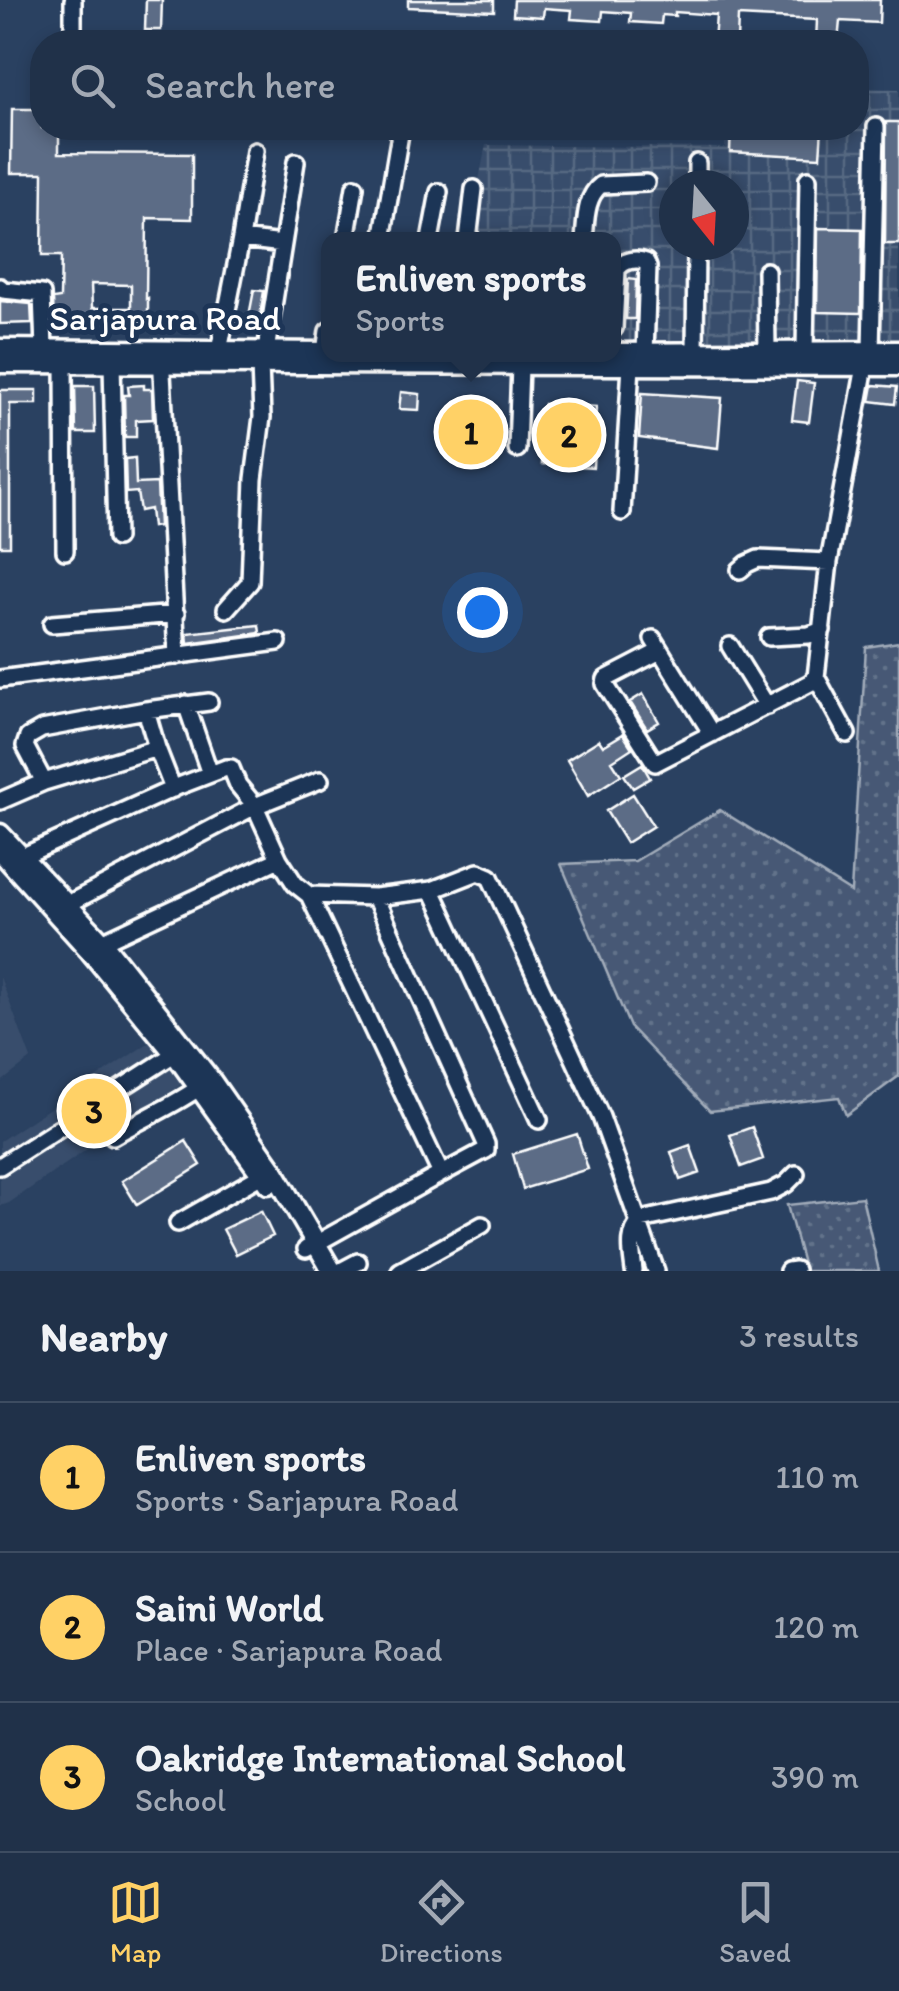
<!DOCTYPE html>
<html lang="en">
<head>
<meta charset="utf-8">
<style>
	:root { --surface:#203149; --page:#283950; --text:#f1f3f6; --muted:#a2a9b4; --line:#3d4c61; --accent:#ffd166 }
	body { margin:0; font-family:Itim,sans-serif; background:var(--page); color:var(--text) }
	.compass { position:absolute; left:659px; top:170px; width:90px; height:90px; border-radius:50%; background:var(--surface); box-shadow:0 5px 15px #0003; rotate:162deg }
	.you { position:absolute; left:482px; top:612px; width:35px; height:35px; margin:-25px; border:8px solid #fff; border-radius:50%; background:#1a73e8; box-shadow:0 0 0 15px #1a73e833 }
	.badge { display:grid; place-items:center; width:65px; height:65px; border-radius:50%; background:var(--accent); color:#111; font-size:32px; font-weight:700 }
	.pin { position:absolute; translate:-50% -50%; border:5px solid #fff; box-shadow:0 2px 10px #0006 }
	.popup { position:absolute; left:321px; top:232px; width:300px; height:130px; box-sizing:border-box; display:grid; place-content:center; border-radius:20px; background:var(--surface); filter:drop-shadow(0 2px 8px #0005); font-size:32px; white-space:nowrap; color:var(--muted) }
	.popup b { font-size:38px; color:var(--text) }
	.popup::after { content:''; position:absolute; left:50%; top:100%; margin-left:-20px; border:20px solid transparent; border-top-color:var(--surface) }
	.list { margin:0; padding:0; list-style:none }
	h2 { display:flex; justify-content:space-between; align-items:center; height:130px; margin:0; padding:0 40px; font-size:42px }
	h2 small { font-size:32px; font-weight:400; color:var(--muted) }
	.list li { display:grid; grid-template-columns:65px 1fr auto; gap:30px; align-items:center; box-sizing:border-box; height:150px; padding:0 40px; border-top:2px solid var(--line) }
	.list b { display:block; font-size:38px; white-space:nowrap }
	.list p { margin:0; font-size:32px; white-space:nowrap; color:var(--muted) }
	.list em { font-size:32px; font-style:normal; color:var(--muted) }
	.icon { flex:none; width:55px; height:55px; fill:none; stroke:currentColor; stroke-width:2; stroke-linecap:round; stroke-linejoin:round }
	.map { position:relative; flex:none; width:899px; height:1271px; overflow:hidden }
	.search { position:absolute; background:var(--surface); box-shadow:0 5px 15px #0003; left:30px; right:30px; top:30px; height:110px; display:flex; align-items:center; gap:25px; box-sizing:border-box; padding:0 35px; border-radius:40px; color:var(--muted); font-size:38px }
	.sheet { height:580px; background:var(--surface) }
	nav { display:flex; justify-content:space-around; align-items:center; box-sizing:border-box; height:140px; border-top:2px solid var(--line); background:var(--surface); font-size:28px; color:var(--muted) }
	nav a { display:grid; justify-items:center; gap:5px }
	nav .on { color:var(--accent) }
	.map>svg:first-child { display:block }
	.built { fill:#394e6c }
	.industrial { fill:url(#industrial-grid); fill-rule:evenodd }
	.grass { fill:url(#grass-dots); stroke:#a2acba; stroke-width:2.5 }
	.building { fill:#5b6c86; stroke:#fff; stroke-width:2.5; fill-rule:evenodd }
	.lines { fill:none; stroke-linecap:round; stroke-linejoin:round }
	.minor-casing { stroke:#fff; stroke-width:22 }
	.major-casing { stroke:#fff; stroke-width:25 }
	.minor { stroke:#1d3557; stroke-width:15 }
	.major { stroke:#1d3557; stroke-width:18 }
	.labels { text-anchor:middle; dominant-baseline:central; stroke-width:10; stroke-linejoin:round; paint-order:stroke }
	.street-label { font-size:35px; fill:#fff; stroke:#1d3557 }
</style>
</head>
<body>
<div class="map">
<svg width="899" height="1271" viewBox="0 0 899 1271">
	<defs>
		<pattern id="industrial-grid" width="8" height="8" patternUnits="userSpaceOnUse" patternTransform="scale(2.5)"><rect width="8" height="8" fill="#394e6c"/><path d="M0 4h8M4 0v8" fill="none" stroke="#576982"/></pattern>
		<pattern id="grass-dots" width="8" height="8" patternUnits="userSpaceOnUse" patternTransform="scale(2.5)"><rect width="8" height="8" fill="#465975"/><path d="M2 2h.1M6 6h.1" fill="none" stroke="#62728a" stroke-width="1.8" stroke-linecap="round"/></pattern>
	</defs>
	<rect width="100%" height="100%" fill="#2a4161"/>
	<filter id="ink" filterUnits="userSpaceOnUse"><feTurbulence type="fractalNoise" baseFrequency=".01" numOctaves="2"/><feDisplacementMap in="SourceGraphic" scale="20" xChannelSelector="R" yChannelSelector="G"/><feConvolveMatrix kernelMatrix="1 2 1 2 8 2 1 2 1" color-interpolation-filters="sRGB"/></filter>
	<g filter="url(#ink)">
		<path class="built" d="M0,977L31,1059L0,1083Z
			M150,1042L186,1081L9,1203L0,1206V1141Z"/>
		<path class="industrial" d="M857,88L899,89V347L614,345V240H467L486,145L725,148L726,128H856ZM674,185H734V245H674Z"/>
		<path class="grass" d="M899,642V1076L846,1115L839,1097L710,1111L630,1027L561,864L635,861L720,810L851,892L866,647Z
			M862,1197L879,1271H805L787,1205Z"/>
		<path class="building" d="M146,0H162L161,30H145Z
			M408,0H494V11L408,7Z
			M514,0H880L879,23L840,21L838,42H816L817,20L738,16L737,42H714L716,15L675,12V16L662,15L661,24L630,22L631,13L616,12L603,11L602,21L571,19L572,10L557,9L544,8L543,17L513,15Z
			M12,109H42V128H59V153L192,154V219L147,218L146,299L148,298V321L54,324L53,299L60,298L61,256H42L43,173H11ZM91,284L131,285V308H92Z
			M886,122H899V244H885Z
			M731,128H822L820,157L730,152Z
			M818,228L862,229L861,313L817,312Z
			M628,279L636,280L635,319H626Z
			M254,290L264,291L259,323L248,321Z
			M0,301L31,304L32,323L0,324Z
			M797,381L814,383L809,422L792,420Z
			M144,385V389H152L153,419L136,420V437H125L124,395H129L128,386Z
			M873,385L897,387L895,404L870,401Z
			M75,386H94L95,433H76Z
			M0,390H37V404H10V546H0Z
			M401,392L420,394L419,410L399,409Z
			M642,393L722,398L718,448L639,438Z
			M544,404L596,407L593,467L542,464Z
			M135,458L136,484L157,483L159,526L152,527L150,509L140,511L137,492L126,493L125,459Z
			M259,625L260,633L188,643L187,633Z
			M643,694L659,722L647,729L630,702Z
			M623,734L632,748L612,761L621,775L588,796L567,760L599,740L603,746Z
			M642,764L650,778L633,788L624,775Z
			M633,794L653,826L626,843L606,811Z
			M752,1127L763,1159L741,1167L730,1135Z
			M577,1134L588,1169L523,1189L513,1154Z
			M186,1141L201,1165L137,1205L122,1181Z
			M690,1145L700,1173L680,1180L671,1152Z
			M261,1211L273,1236L236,1254L223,1229Z"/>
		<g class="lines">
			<g class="minor-casing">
				<path id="minor" d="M73,0V42
					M697,185V163
					M241,239L283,244
					M346,240L355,187
					M382,240L401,128
					M430,240L439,192
					M468,240L474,189
					M584,240C586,221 585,197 601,185L646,183
					M766,271L767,351
					M0,287L3,290L42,294L44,349
					M614,328L617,270C623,260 636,258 646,262L648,267L645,353
					M219,351L241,239L255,151
					M266,351L296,162
					M805,351L808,179
					M871,351L876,127
					M325,352L328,331
					M695,352L696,245
					M161,354L177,656
					M64,363L65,551
					M112,363L116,538
					M517,449L520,366
					M622,512L631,366
					M740,570L747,564L758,559L829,562
					M226,609L250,582L254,479L262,417L260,365
					M52,624L176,614
					M769,637L809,635L822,630
					M653,639L712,734
					M730,646L767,706
					M660,651L606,679L605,684L655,763L810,683L816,677L829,562L865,366
					M816,677L847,734
					M0,679L278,642
					M186,704L210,774
					M157,748L173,789
					M44,782L157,748L146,710
					M0,801L44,782L25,746L28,737L42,729L146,710L209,702
					M23,856L179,786L226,768H231L238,785L255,806L279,859L102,942
					M279,859L295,884L309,895L375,897L432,890L478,872L490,877L601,1117L656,1271
					M432,890L539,1120
					M309,895L441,1174L482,1152L486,1150V1144L375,897
					M68,904L255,806L320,780
					M113,1136C144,1118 178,1104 207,1082
					M0,1166L182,1049
					M178,1223L269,1171
					M306,1249L441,1174
					M341,1271L358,1262
					M400,1271L482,1225
					M634,1271C632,1253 627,1235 641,1220L771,1192L786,1184L796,1174
					M788,1271L795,1270"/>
			</g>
			<g class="major-casing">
				<path id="major" d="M0,349L328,352
					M614,353L899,351
					M0,363L899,366
					M0,834L102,942L210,1079L272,1168L332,1271
					M0,851L90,951L175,1054L268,1184"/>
			</g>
			<use href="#minor" class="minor"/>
			<use href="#major" class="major"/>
		</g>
	</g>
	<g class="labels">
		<g class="street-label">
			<text x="165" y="318">Sarjapura Road</text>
		</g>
	</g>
</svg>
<svg class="compass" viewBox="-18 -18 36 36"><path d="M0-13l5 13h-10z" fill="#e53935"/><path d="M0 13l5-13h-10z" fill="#a2a9b4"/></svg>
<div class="you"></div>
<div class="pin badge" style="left:471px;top:432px">1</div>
<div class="popup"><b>Enliven sports</b>Sports</div>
<div class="pin badge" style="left:569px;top:435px">2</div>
<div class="pin badge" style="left:94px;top:1111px">3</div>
<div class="search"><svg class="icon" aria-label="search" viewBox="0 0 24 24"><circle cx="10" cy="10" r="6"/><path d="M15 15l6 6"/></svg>Search here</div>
</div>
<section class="sheet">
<h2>Nearby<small>3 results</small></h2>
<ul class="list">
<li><span class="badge">1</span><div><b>Enliven sports</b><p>Sports · Sarjapura Road</p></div><em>110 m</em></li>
<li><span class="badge">2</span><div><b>Saini World</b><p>Place · Sarjapura Road</p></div><em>120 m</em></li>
<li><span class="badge">3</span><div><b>Oakridge International School</b><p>School</p></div><em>390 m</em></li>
</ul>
</section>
<nav>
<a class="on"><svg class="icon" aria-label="map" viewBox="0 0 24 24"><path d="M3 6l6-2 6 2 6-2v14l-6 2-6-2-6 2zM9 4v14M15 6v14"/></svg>Map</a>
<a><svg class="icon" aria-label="directions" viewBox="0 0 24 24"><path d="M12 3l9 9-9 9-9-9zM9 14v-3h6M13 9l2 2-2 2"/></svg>Directions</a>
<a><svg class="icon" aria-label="saved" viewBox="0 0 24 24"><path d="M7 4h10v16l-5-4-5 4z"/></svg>Saved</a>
</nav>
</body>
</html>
